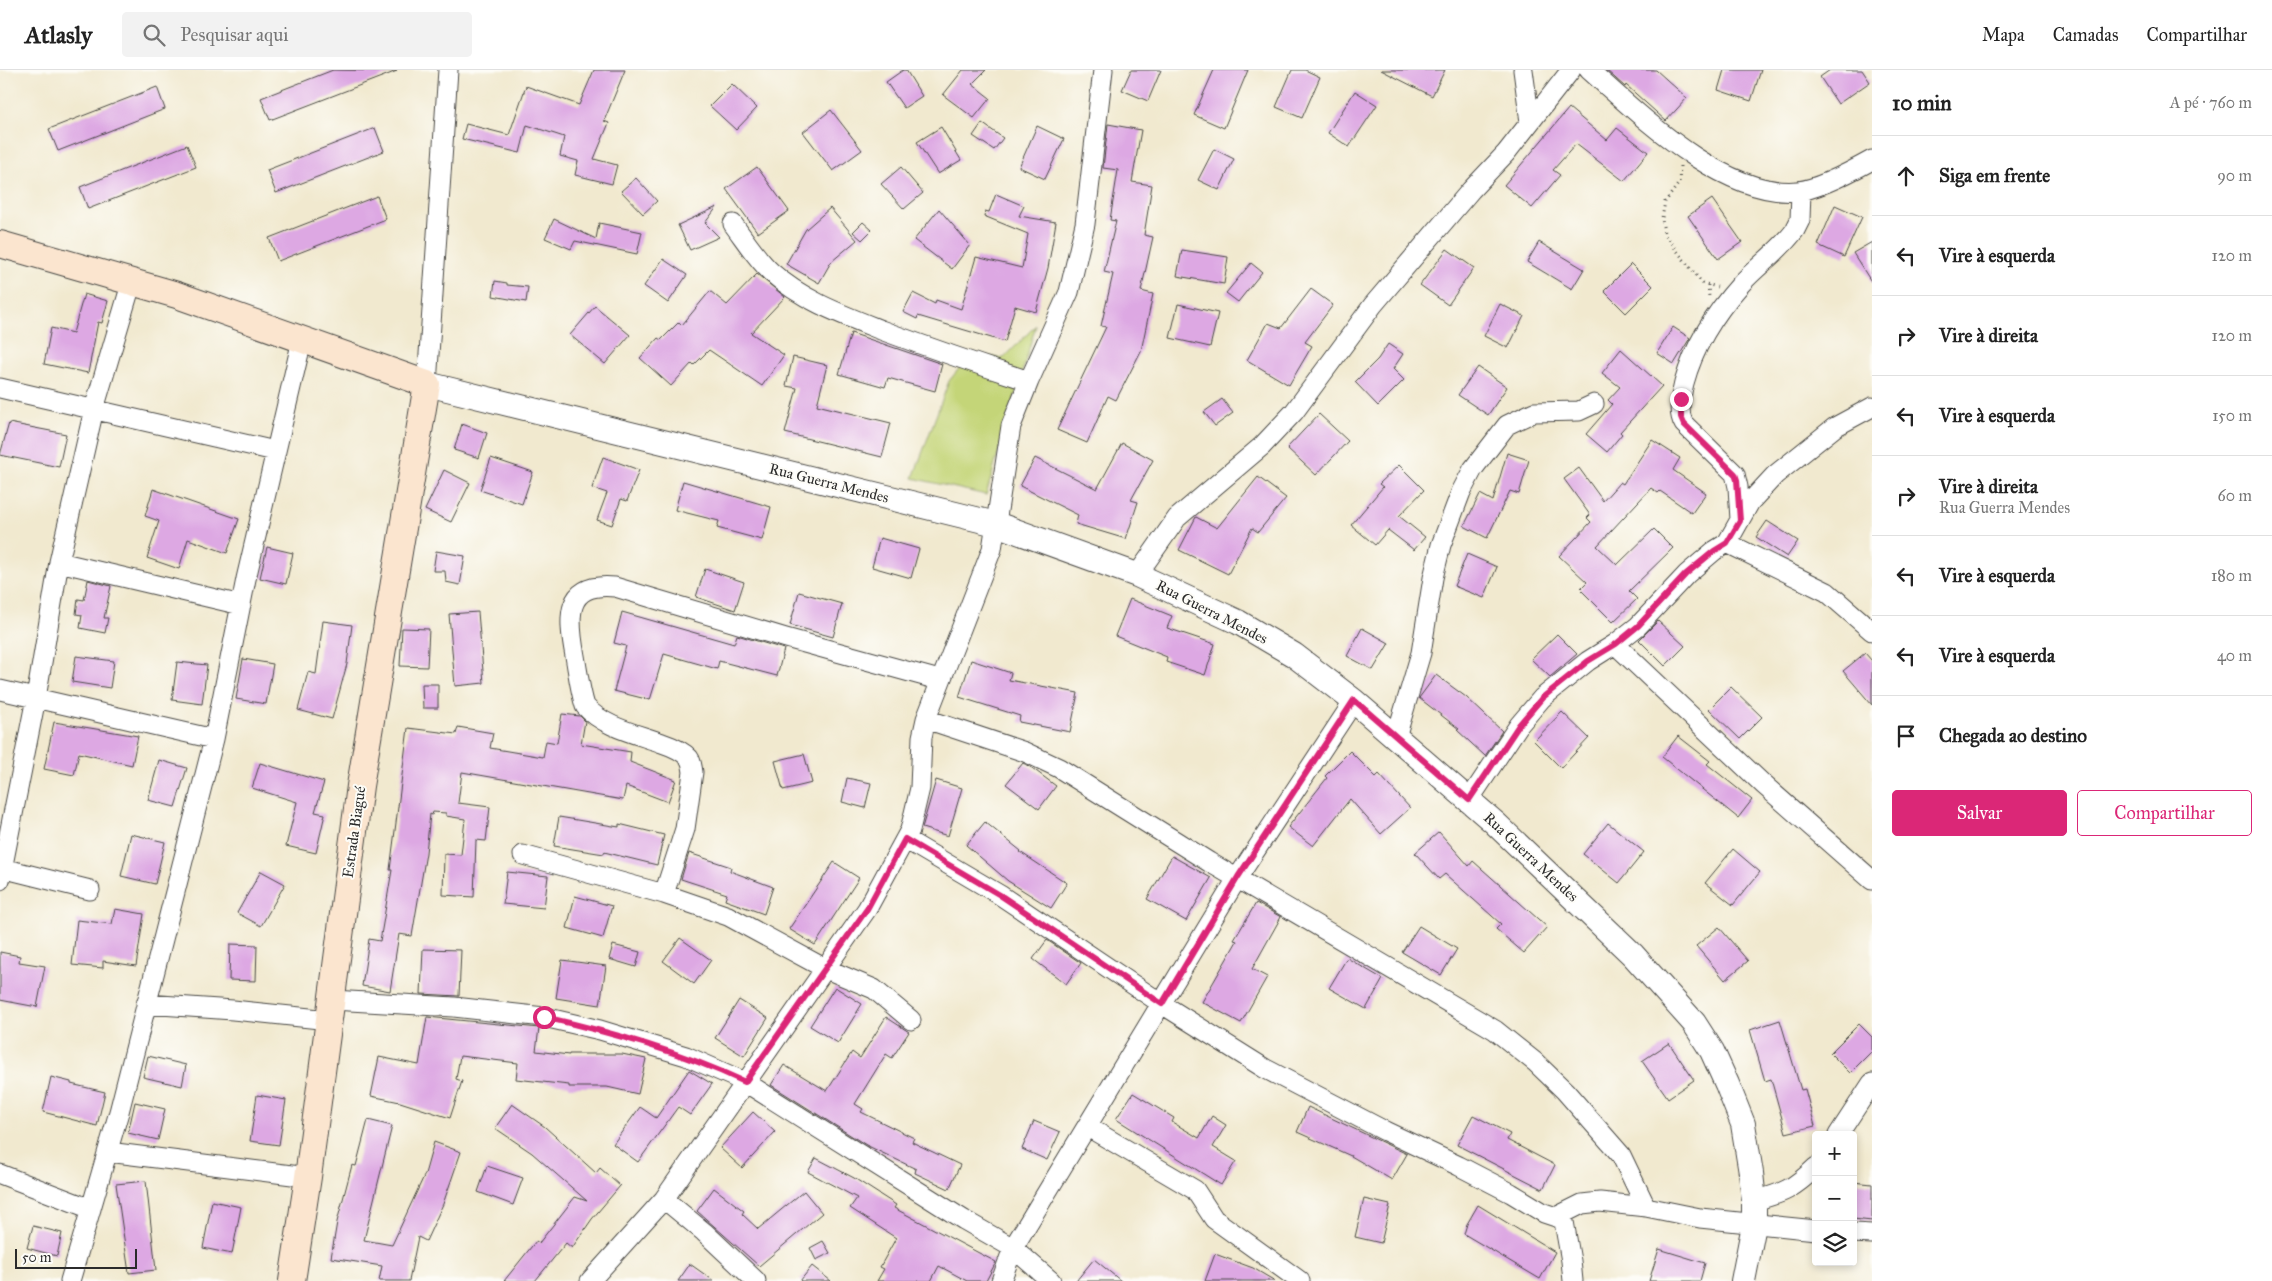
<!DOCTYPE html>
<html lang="pt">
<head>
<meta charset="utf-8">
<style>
	:root { --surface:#fff; --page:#f2f2f2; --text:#222; --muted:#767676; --line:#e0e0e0; --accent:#db2777 }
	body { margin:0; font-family:"IM FELL Great Primer",serif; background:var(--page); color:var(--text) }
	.controls { position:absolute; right:15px; bottom:15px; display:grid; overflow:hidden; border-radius:5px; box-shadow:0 2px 8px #0003 }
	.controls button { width:45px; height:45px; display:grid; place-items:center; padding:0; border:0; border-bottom:1px solid var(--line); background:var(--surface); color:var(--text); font:25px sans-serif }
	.scale { position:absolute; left:15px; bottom:12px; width:122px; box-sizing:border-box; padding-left:5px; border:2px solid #2b2b2b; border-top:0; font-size:14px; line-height:18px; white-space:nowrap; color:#2b2b2b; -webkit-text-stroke:4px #fdfcf7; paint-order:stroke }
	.stop { position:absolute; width:15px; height:15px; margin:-11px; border:4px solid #db2777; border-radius:50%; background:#fff }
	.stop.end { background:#db2777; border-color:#fff; box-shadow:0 1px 5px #0008 }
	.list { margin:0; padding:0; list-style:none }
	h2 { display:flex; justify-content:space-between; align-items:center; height:65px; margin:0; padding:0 20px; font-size:21px }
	h2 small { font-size:16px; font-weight:400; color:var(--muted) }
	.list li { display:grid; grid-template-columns:32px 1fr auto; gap:15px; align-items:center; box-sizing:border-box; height:80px; padding:0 20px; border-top:1px solid var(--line) }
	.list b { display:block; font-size:19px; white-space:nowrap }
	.list p { margin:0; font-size:16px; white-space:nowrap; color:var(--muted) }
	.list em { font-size:16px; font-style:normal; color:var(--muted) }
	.actions { display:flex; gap:10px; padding:15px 20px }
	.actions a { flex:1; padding:11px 0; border:1px solid var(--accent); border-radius:5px; text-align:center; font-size:18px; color:var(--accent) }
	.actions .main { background:var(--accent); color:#fff }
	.icon { flex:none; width:28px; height:28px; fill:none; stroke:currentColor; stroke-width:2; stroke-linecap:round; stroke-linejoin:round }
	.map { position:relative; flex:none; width:1872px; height:1211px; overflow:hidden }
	header { display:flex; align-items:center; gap:30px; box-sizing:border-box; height:70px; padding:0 25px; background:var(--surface); border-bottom:1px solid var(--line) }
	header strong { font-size:24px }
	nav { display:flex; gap:28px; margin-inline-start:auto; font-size:18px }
	.search { width:350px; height:45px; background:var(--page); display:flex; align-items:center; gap:12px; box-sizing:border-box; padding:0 18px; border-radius:5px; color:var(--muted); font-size:19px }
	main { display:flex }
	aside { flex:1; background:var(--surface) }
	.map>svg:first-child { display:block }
	.green { fill:#c4d578; stroke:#788052 }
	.building { fill:#dda8e3 }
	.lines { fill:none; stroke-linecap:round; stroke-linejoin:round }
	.minor-casing { stroke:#494844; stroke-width:21 }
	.tertiary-casing { stroke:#494844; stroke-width:26 }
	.secondary-casing { stroke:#494844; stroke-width:28 }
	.path { stroke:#494844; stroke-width:3; stroke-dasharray:1 4; stroke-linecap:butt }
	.minor { stroke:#fff; stroke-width:19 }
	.tertiary { stroke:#fff; stroke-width:24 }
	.secondary { stroke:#fbe5cf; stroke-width:26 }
	.route { stroke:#db2777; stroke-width:6 }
	.labels { text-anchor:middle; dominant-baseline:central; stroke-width:4; stroke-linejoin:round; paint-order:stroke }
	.street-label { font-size:15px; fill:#2b2b2b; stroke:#fdfcf7 }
</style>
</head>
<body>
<header>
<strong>Atlasly</strong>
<div class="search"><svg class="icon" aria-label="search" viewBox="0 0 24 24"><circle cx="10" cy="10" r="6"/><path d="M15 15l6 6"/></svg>Pesquisar aqui</div>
<nav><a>Mapa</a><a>Camadas</a><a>Compartilhar</a></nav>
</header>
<main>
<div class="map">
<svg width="1872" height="1211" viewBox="0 0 1872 1211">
	<rect width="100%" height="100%" fill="#fdfcf7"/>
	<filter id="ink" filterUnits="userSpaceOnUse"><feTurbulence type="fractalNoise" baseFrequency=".02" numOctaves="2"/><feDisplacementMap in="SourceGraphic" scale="10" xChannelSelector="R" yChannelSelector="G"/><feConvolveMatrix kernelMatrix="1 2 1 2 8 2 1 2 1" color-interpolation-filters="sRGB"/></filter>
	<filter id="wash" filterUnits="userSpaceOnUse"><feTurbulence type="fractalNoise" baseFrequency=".0096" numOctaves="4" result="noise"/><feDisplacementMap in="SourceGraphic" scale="20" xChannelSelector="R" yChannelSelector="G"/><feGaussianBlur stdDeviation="1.12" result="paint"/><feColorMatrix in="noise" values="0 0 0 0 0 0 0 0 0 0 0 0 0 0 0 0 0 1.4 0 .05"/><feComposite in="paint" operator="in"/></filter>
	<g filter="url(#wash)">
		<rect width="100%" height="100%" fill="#f1e9cf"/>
		<path class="green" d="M1036,255L986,425L913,408L949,311L970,285L1004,288Z"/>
		<g id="blocks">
			<path class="building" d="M333,0L397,1L270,50L261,28Z
				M594,0H625L604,51L609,53L594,89L617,95L612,114L575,105L578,91L560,86L564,67L527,55L520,83L462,69L466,54L509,65L526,16L579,35Z
				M903,0H906L922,26L904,38L886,12Z
				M963,0H986L972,14L990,28L974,48L943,25Z
				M1131,0H1161L1148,31L1122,20Z
				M1214,0H1248L1224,58L1194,45Z
				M1292,0H1305L1320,7L1302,48L1276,37Z
				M1381,0H1445L1432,26Z
				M1606,0H1656L1687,28L1666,51L1626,15L1625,17Z
				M1724,0H1761L1751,31L1718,20Z
				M1830,0H1862L1870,12L1838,34L1820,7Z
				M732,14L757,38L736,60L710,36Z
				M157,17L165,39L58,81L49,59Z
				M1355,21L1377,35L1349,77L1328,63Z
				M1569,38L1607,70L1617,58L1648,82L1624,111L1576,74L1553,100L1560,105L1532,138L1504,115Z
				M831,40L862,80L833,101L803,62Z
				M982,53L1003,68L994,80L973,66Z
				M1108,54L1141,60L1132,112L1152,115L1144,165L1153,167L1141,221L1153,224L1141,281L1116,330L1108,326L1087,373L1057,360L1106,257L1101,256L1113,204L1104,202L1116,151L1110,150L1118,100L1103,98Z
				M1037,56L1064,69L1045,109L1019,97Z
				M941,57L961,90L938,104L917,72Z
				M375,58L384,81L276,123L267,100Z
				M187,75L196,97L88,139L80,117Z
				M1214,79L1234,89L1219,120L1198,110Z
				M757,97L789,141L758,163L726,119Z
				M901,97L923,123L904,139L881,114Z
				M636,108L657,131L643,144L621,121Z
				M996,124L1024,136L1019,146L1056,152L1048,198L1036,242L1015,236L1005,272L918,246L917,249L903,242L913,223L935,234L936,230L961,239L976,187L1022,198L1028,164L984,146L985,141L989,142Z
				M377,126L386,149L278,191L269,168Z
				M1712,129L1742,172L1718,189L1688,146Z
				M1835,135L1862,147L1844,187L1818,175Z
				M717,137L705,153L719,167L690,180L678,155Z
				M830,138L857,170L831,192L819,213L786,194L806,159Z
				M939,139L970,175L952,199L914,170Z
				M554,149L596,169L599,153L642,162L637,184L575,171L571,179L545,168Z
				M863,152L872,160L862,170L853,162Z
				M1539,172L1584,199L1572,219L1527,192Z
				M1872,172V213L1853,183Z
				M1447,179L1474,198L1448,235L1420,215Z
				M1182,180L1228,187L1224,214L1177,206Z
				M663,189L687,205L668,233L644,216Z
				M1251,193L1262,202L1238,232L1226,223Z
				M1631,194L1653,216L1626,243L1604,221Z
				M757,204L785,227L751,263L784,285L762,316L709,280L694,295L692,293L671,316L640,288L658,268L661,270L679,252L682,255L710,221L727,235Z
				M495,211L507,213V215L528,217L526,232L493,226Z
				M1311,219L1333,235L1305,272L1312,276L1289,315L1247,290L1268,253L1281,258Z
				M84,224L108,231L102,253L98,252L88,303L44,294L51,258L73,263Z
				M1178,234L1218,243L1210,277L1170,268Z
				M1500,234L1524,246L1508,278L1484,266Z
				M595,236L630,265L605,294L570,265Z
				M1673,257L1690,268L1674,294L1657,283Z
				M851,263L942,294L935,321L888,308L885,317L839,304Z
				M1388,274L1403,284L1393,299L1404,310L1378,336L1355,312L1378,289Z
				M1621,279L1662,316L1620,362L1622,364L1607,382L1586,364L1612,334L1608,330L1620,317L1602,303Z
				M793,287L827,295L817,335L891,353L882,387L785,363L797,318L786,316Z
				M1478,297L1507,317L1488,345L1458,325Z
				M1222,329L1233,343L1215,356L1204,342Z
				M1319,344L1348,371L1316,405L1287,378Z
				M9,353L66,364L59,397L0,385Z
				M462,354L487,363L479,388L454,380Z
				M1652,370L1680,388L1673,400L1706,423L1692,443L1660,421L1658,423L1651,418L1597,476L1617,495L1654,459L1673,478L1629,521L1637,529L1613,552L1580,519L1587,512L1559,486L1591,452L1587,448L1590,445L1564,409L1579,398L1603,431L1620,412L1623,414Z
				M1122,373L1153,390L1131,430L1138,432L1126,469L1076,454L1078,445L1020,416L1035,388L1097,419Z
				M1507,383L1529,390L1519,424L1510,421L1487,468L1464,456L1480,424L1493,431Z
				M603,387L639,400L627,431L621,429L612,455L597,450L607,423L592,418Z
				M491,388L533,402L522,434L480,420Z
				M1399,395L1424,420L1399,446L1425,467L1414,480L1388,460L1375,475L1351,455L1383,417L1379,414Z
				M444,400L470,413L451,452L425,440Z
				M1258,407L1286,428L1258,462L1252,458L1228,504L1179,480L1196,447L1217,458Z
				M683,411L771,437L762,470L717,458L719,451L675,440Z
				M153,419L239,449L227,483L188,469L179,499L147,488L159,451L145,446Z
				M1767,451L1798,471L1787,487L1756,467Z
				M880,468L919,479L911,508L872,497Z
				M267,477L293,483L286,514L260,508Z
				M436,481L465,486L460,515L446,512L445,501H433Z
				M1467,484L1497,497L1484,528L1454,516Z
				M705,499L744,512L735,540L696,527Z
				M88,510L111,516L104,548H108L105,563L80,558L82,545L76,544L78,529L84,530Z
				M799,522L842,534L833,567L790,555Z
				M1130,529L1172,546L1167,558L1215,574L1205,605L1166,592L1167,587L1115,566Z
				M478,542L484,613L455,616L449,544Z
				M622,542L734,574L737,565L784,579L777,606L719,591L717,599L664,584L650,630L614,621L626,576L614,573Z
				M323,551L352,555L347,594L332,649L298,640L308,602L316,604Z
				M1658,551L1685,576L1665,596L1639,570Z
				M402,558L429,559L427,597L400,596Z
				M1362,558L1389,573L1373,600L1347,586Z
				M1557,564L1577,584L1550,607L1531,589Z
				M1865,583L1872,591V635L1843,601Z
				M76,586L114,591L110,618L72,612Z
				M243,589L273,594L266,634L236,629Z
				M971,590L1011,603L1009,610L1078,623L1070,662L1019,652L1020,646L959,627Z
				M177,592L207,595L202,634L172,630Z
				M1436,605L1466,627L1502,661L1485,686L1457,660L1459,659L1419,628Z
				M422,614H438V638H423Z
				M1731,617L1762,647L1740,669L1709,639Z
				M1562,642L1589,668L1561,698L1534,671Z
				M562,644L580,646L585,651L581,674L631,682L630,692L676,710L668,732L626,716L623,730L462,702L458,733L490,737L486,771L476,770L474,827L443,825L444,784L461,785L465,749L446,746V743L433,742L432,745L430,744L426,783L412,866L399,864L390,921L362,916L369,869L380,871L392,800H390L408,658L456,664L458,657L493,663L490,678L543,687L546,671L557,673Z
				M54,652L138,666L132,695L79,683L74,705L44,699Z
				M1678,666L1710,691L1707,694L1752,730L1738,748L1662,687Z
				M1350,681L1376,707L1379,704L1410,738L1381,764L1350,729L1313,776L1288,757L1327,708L1325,706Z
				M804,684L812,713L783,720L775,691Z
				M159,690L187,698L175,737L148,730Z
				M260,693L324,712L315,742L325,744L316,783L286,776L297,732L252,718Z
				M1023,693L1032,698L1056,716L1039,739L1006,714Z
				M847,708L871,713L865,738L842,732Z
				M936,710L962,718L948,766L922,758Z
				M559,747L619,757V754L664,765L657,795L604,782V784L554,776Z
				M985,752L1021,781L1020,782L1067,813L1051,838L1008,811L966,775Z
				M1608,753L1644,782L1619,813L1583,784Z
				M1439,762L1469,796L1473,791L1547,857L1524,883L1496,859L1501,854L1445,804L1439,809L1415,783Z
				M131,764L165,772L155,814L121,806Z
				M1733,779L1760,802L1733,835L1705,813Z
				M689,783L731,797L730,801L773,817L764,844L725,830L727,824L681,809Z
				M1172,786L1211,808L1186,851L1147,829Z
				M834,792L859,808L815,875L789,859Z
				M261,801L285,814L261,856L237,843Z
				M507,802L548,806L544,838L503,834Z
				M575,826L612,836L603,868L567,858Z
				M1256,833L1281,847L1252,899L1267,907L1241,953L1202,932L1237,871L1234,870Z
				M115,839L144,844L136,896L103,891V898L72,895L77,850L112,854Z
				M1419,856L1457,879L1441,905L1402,882Z
				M1719,857L1748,891L1725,910L1696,876Z
				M680,868L711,890L694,914L663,891Z
				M1047,870L1081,893L1066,914L1033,889Z
				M230,874L257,875L256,911L229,910Z
				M613,875L640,882L636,897L609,889Z
				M423,879L461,880L459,926L421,924Z
				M0,882L20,886L19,892L45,896L37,937L0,930Z
				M1347,888L1383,909L1366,939L1329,918Z
				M562,890L606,896L600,935L556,928Z
				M835,917L862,934L838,973L810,956Z
				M739,930L768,948L744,986L715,968Z
				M427,947L539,958L536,981L569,985V984H622L646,989L638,1024L607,1017H569V1015L516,1009L518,993L460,986L456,1009L462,1011L450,1048L400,1032L371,1026L379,987L419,995Z
				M886,947L909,962L892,988L886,984L855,1034L863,1039L861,1042L914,1068L912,1072L960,1095L949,1119L915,1103L916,1099L866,1075L771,1015L784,995L827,1021L852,982L860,988Z
				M1780,950L1801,1020L1805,1019L1815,1056L1786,1063L1771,1009L1765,1011L1750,960Z
				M1859,954L1872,967V981L1850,1003L1830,983Z
				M1669,973L1694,1010L1668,1028L1642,991Z
				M148,986L186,995L182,1016L143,1007Z
				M689,1000L712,1014L690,1045L678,1037L638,1092L613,1074L640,1037L656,1048Z
				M51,1007L71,1012V1014L105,1022L97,1056L43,1042Z
				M1133,1023L1174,1048L1172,1052L1199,1068L1212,1046L1226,1055L1213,1077L1236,1091L1221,1115L1116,1049Z
				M257,1025L286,1030L279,1075L250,1071Z
				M135,1032L165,1039L158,1070L128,1063Z
				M512,1034L545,1057L596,1103L600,1098L620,1116L592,1149L572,1178L566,1173L535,1211H504L536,1171L539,1173L575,1127L587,1131L532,1083L495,1058Z
				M1308,1037L1407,1084L1392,1110L1351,1086L1297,1062Z
				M753,1042L775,1062L742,1098L720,1078Z
				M1473,1045L1510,1064L1507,1070L1555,1095L1543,1119L1457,1075Z
				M368,1050L392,1056L364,1170L392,1175L425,1104L434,1072L461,1082L443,1134L426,1171L418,1167L409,1211H379L382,1196L331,1188L337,1152L352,1095L356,1096Z
				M1034,1051L1060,1062L1047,1090L1022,1079Z
				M816,1088L854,1108L896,1135L894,1138L996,1192L986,1211H967L939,1196L931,1211H877L884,1199L880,1197L896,1168L850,1138L857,1128L808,1102Z
				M487,1096L523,1108L513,1135L478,1122Z
				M146,1111L156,1200L129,1203L116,1114Z
				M1853,1112L1872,1114V1151L1853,1149Z
				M714,1118L744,1141L742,1144L758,1159L804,1121L822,1143L759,1196L697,1141Z
				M1364,1129L1390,1135L1381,1173L1355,1167Z
				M212,1131L241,1137L232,1184L203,1178Z
				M1478,1135L1555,1182L1540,1209L1464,1164L1467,1154Z
				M33,1156L62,1163L57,1186L27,1178Z
				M823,1171L830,1183L816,1190L810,1178Z
				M1659,1179L1705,1193L1700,1211H1649Z
				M1215,1184L1253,1198L1275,1211H1205Z
				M1094,1189L1121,1211H1076Z
				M690,1194L714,1211H678Z
				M812,1196L831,1211H800Z"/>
		</g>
	</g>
	<g filter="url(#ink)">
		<use href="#blocks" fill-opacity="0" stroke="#494844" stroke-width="1"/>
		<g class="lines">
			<g class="minor-casing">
				<path id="minor" d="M1523,0L1530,52
					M1589,0C1641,46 1724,128 1798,121C1819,119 1854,100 1872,90
					M733,154C745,170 756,188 771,202C802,230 843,245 881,260C930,278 979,295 1029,311
					M427,314L448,0
					M0,318L275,381
					M1740,450L1738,417L1735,404L1684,354C1677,342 1681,326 1684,313C1694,276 1715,243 1741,214C1758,195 1780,181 1795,160L1800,150L1801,121
					M1727,473L1827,522L1872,561
					M59,492L241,535
					M1137,505L1177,448L1262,376L1294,342L1373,235L1471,120L1506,83L1571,0
					M1615,574L1764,715L1872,810
					M0,620L214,669
					M926,649L1025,682L1059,698L1209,792L1495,960L1535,992L1565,1021L1621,1085L1646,1137
					M1396,667L1421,583L1433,508L1441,475L1461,422L1473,399L1507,355L1534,342L1579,341L1594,334
					M1469,730L1519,655L1542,628L1588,591L1615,574L1638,556L1687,504L1714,481L1727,473L1750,432L1775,405L1835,357L1872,337
					M905,769L1000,825L1162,934L1264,998L1385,1061L1459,1096L1511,1123L1544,1143L1556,1147L1582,1134L1600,1132L1646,1137L1700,1148L1816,1160
					M523,785L664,824L728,846L824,898L874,919L911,950
					M2,798L90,820
					M0,810L36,628L59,492L94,339L132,211
					M664,824L685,759L693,702C692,697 692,692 689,688C682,680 671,676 662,673C637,664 603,657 585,636C580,620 578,603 575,586C568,548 564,512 615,517L786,568L939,610
					M332,930L454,937L544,947L600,960L686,986L745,1012L964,1150L1013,1178L1051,1211
					M146,934L233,940L329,950
					M1088,1057L1195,1120L1214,1149L1300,1211
					M1838,1065L1872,1013
					M108,1082L308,1107
					M0,1104L91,1139
					M664,1129L704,1162L756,1211
					M1754,1131C1784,1123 1793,1119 1816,1097
					M1563,1146L1571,1191L1573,1211
					M1853,1163L1872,1164
					M70,1211L119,1042L214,669L246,509L302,270
					M590,1211L664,1129L867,839L910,760L920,718L922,667L926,649L992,479L1011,356L1029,311L1069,222L1085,154L1103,0
					M1001,1211L1013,1178L1238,807L1354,631"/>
			</g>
			<g class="tertiary-casing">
				<path id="tertiary" d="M427,314L996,454L1137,505L1238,552L1294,585L1354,631L1495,753L1633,885L1694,953L1712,981L1727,1014L1743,1054L1751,1103L1754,1131V1155L1743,1211"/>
			</g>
			<g class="secondary-casing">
				<path id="secondary" d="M0,174L177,225L427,314L360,716L308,1107L292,1211"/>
			</g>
			<path class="path" d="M1680,96L1679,113L1665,132L1662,148L1664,164L1702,213L1717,217
				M1708,215L1709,227"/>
			<use href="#minor" class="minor"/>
			<use href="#tertiary" class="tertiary"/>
			<use href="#secondary" class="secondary"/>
		</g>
	</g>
	<g class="lines" filter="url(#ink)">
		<path class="route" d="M544,947C614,963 681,982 745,1012L867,839L905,769L1000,825L1162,934L1238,807L1354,630L1469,730L1519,655L1542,628L1588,591L1616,574L1638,556L1686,504L1714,481L1727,473L1740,451L1737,410L1735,404L1684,354L1681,347V329"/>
	</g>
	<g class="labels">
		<g class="street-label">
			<text transform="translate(829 413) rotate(14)">Rua Guerra Mendes</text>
			<text transform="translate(1212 542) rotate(27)">Rua Guerra Mendes</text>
			<text transform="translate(354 762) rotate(-82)">Estrada Biagué</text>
			<text transform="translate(1531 787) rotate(43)">Rua Guerra Mendes</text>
		</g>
	</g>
</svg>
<div class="controls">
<button>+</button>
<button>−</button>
<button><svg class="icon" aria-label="layers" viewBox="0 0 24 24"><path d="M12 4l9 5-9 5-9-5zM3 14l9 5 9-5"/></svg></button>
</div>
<div class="scale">50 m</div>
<div class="stop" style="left:544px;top:947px"></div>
<div class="stop end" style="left:1681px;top:329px"></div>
</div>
<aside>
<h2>10 min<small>A pé · 760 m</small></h2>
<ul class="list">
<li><svg class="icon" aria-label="ahead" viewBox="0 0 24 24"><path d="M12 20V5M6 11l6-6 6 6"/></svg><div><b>Siga em frente</b></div><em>90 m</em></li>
<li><svg class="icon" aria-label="left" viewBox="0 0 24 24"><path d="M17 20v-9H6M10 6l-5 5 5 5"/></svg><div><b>Vire à esquerda</b></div><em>120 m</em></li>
<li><svg class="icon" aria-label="right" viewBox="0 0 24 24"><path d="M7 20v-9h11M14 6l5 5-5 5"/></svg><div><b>Vire à direita</b></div><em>120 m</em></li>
<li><svg class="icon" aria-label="left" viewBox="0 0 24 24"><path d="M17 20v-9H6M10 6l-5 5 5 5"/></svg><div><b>Vire à esquerda</b></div><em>150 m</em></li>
<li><svg class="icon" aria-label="right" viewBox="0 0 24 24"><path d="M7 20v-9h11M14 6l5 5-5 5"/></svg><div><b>Vire à direita</b><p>Rua Guerra Mendes</p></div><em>60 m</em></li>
<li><svg class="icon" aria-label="left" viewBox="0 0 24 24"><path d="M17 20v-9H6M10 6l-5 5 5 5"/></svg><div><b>Vire à esquerda</b></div><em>180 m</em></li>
<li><svg class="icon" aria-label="left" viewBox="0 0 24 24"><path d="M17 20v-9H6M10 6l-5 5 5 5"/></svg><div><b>Vire à esquerda</b></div><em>40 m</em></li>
<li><svg class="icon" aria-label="arrive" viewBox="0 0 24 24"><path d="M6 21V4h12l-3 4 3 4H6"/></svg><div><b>Chegada ao destino</b></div></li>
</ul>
<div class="actions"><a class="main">Salvar</a><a>Compartilhar</a></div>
</aside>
</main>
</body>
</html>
